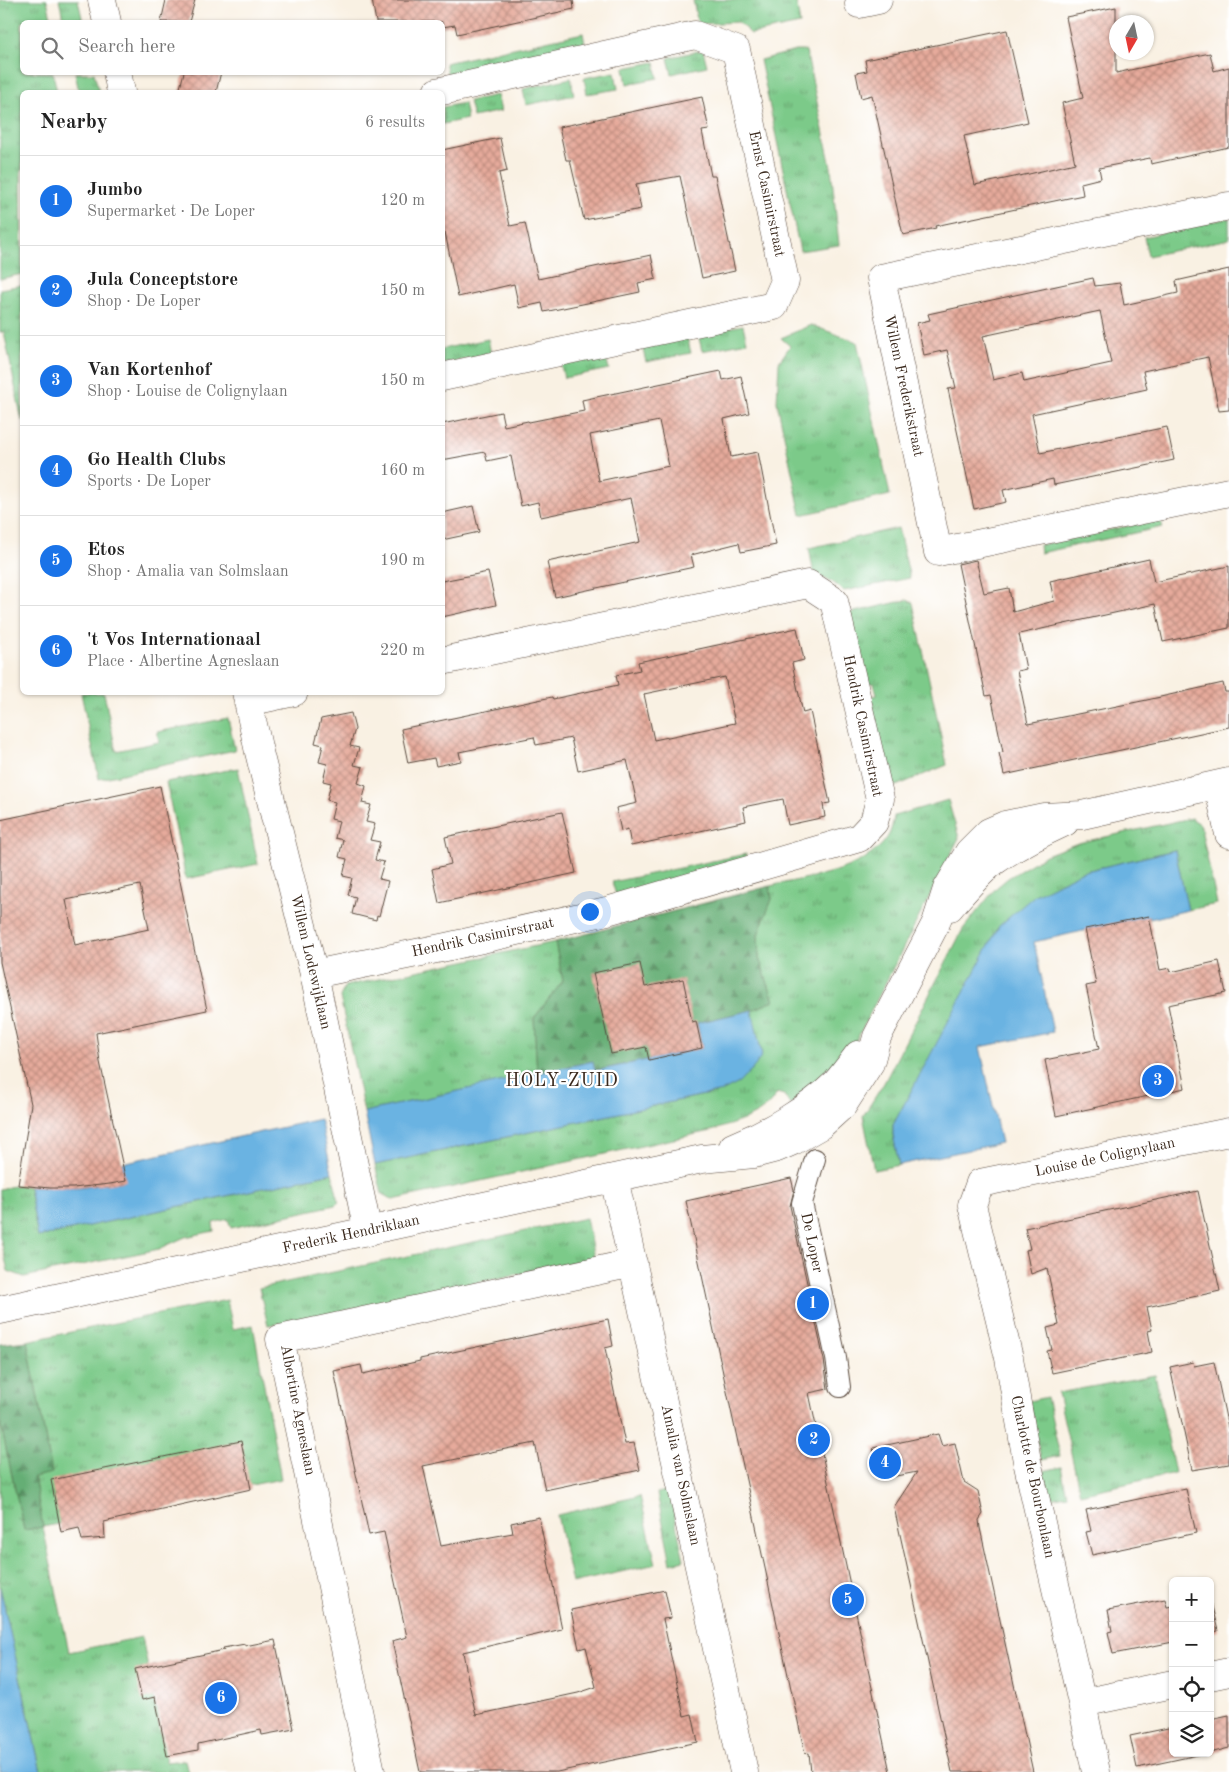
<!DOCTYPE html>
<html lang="en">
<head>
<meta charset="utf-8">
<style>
	:root { --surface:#fff; --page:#f2f2f2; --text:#222; --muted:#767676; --line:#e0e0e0; --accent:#1a73e8 }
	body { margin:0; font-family:"Old Standard TT",serif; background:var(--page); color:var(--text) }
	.controls { position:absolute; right:15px; bottom:15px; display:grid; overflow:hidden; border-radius:8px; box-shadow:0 1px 4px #0004 }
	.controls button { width:45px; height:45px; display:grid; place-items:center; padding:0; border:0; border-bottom:1px solid var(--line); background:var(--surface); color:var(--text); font:25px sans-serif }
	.compass { position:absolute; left:1109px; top:15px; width:45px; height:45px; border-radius:50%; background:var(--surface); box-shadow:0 1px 4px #0004; rotate:189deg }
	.you { position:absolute; left:589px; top:911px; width:18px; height:18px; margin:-12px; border:4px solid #fff; border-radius:50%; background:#1a73e8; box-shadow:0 0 0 8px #1a73e833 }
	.badge { display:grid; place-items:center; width:32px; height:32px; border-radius:50%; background:var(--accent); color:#fff; font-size:16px; font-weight:700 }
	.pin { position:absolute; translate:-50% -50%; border:2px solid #fff; box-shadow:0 1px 5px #0006 }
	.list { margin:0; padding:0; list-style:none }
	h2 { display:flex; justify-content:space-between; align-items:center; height:65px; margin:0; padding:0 20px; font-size:21px }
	h2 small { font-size:16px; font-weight:400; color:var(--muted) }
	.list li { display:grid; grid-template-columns:32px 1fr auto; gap:15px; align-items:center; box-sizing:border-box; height:90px; padding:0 20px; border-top:1px solid var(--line) }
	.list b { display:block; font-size:19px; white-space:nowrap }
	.list p { margin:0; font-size:16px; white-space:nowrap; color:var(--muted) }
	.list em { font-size:16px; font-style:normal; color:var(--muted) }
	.icon { flex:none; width:28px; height:28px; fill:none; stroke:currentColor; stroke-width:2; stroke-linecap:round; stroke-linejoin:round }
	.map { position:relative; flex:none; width:1229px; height:1772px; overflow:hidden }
	.search { position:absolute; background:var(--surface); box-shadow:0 1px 4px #0004; left:20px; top:20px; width:425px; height:55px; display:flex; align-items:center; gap:12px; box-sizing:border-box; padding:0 18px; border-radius:8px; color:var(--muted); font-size:19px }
	.panel { position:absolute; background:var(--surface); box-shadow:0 1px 4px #0004; left:20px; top:90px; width:425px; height:605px; border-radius:8px }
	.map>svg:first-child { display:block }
	.grass { fill:url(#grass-tufts); stroke:#5c7a54 }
	.forest { fill:url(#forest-firs); stroke:#506c4a }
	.water { fill:#6ab3e2; stroke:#526e80 }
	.building { fill:url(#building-cross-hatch); fill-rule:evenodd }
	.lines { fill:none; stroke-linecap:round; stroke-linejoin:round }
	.pedestrian-casing { stroke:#58483c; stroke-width:22 }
	.minor-casing { stroke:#58483c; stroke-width:29 }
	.pedestrian { stroke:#fff; stroke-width:20 }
	.minor { stroke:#fff; stroke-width:28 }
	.labels { text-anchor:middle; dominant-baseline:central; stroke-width:4.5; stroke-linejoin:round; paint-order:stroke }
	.street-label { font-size:15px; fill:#3b2a1e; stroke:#fff }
	.quarter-label { font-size:18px; letter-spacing:1px; fill:#3b2a1e; stroke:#fff }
</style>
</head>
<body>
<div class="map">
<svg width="1229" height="1772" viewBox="0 0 1229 1772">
	<defs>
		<pattern id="grass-tufts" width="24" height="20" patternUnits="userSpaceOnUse" patternTransform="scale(1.25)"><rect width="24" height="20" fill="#7cca89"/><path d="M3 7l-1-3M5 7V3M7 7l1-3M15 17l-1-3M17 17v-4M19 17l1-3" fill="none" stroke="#67a46f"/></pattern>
		<pattern id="forest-firs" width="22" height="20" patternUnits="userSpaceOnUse" patternTransform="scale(1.25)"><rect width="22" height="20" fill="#65ae75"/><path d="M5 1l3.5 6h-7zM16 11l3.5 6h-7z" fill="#548e5f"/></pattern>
		<pattern id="building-cross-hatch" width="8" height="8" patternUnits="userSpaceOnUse" patternTransform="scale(1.25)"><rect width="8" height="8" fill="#e6aa9b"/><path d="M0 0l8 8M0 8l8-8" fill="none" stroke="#bc8b7e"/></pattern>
	</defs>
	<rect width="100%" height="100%" fill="#fff"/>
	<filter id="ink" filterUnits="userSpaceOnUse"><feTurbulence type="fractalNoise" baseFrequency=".02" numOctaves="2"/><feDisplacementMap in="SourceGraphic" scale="10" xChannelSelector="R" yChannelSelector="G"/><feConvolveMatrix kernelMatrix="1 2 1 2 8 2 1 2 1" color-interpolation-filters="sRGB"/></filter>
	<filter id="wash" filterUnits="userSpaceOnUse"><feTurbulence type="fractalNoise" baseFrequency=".0096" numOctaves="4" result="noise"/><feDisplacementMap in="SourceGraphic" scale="20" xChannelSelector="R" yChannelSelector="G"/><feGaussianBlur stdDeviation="1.12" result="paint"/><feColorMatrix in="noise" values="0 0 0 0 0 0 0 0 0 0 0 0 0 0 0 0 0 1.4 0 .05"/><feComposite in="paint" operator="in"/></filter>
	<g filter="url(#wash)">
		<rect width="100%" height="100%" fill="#f9f1e3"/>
		<path class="grass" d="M0,0H47L52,22H22V72L53,73L57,92H22V171H21L22,274L0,279Z
			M59,0H78L83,22H64Z
			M693,0H796L800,24L751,34L738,22L698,24Z
			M583,33L586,50L449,80L445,63Z
			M703,50L707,66L672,74L668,58Z
			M796,51H806L831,167L839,245L800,251L760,60Z
			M655,62L658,78L627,84L624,68Z
			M615,72L618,89L587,94L584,78Z
			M75,73H94L99,92H79Z
			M571,78L574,95L526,105L523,89Z
			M497,95L501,111L473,117L469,101Z
			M464,103L467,119L443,124V107Z
			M1229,218V239L1148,256L1144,237Z
			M22,285V421L4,332H0V289Z
			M743,325L747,342L702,351L698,334Z
			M811,325L857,342L890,495L801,515L777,402L779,362L790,346L781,338Z
			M687,337L691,353L646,362L642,346Z
			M488,339L491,354L443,364L442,349Z
			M605,353L609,369L564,378L560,362Z
			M1160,519L1163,527L1040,553L1039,545Z
			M898,528L910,578L844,591L831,581L814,575L809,548Z
			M907,600L913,603L947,765L896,786L886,782L868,697L877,695L874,683L866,684L850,613Z
			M81,693H104L116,751L159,742L157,732L228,718L235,750L99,779Z
			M238,768L258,864L186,879L166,782Z
			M948,800L959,838L856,1041C836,1067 815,1084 790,1105L784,1095L777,1093C764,1117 739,1121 715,1130L393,1200L382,1194L375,1165L723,1091L747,1074L762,1055L752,1010L774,1001L759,958L758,934L772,899L770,886C808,877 864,872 887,838C891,832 893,823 894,816Z
			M1191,818L1200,824L1217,904L1188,910L1175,850L1081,872L893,1125V1135L899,1165L874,1170L863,1116L884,1083L963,929L996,888L1008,878L1046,855L1078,843Z
			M746,854L747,861L616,895L612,882Z
			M555,942L563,981L534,1018L537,1074L364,1112L340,997L345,986Z
			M332,1173L339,1202L335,1205L231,1228L228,1219L213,1223L214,1231L185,1237L159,1249L24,1277L8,1271L0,1236V1189L18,1185L29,1187L38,1237Z
			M586,1218L594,1258L296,1321L284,1328L282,1323L268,1325L259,1288Z
			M227,1300L233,1329L253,1325L281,1479L43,1527L69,1652L142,1637L166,1762L185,1760L188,1772H41L0,1587V1421L24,1530L43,1527L34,1477L52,1472L27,1341Z
			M1155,1375L1175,1473L1080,1494L1058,1393Z
			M1047,1397L1060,1456L1041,1460L1029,1401Z
			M1061,1467L1067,1495L1049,1498L1043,1471Z
			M669,1490L684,1560L671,1563L657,1493Z
			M640,1496L656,1564L572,1583L557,1515Z"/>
		<path class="forest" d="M770,886L772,899L758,934L759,958L774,1001L752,1010L697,1023L702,1048L594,1071L592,1061L537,1074L534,1018L563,981L555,942Z
			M27,1341L52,1473L34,1477L43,1527L24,1530L0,1421V1344Z"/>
		<path class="water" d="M1175,850L1188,910L1150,919L1149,916L1034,942L1053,1032L980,1047L1001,1143L899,1165L893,1135V1125L999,926L1035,895L1081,872Z
			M752,1010L762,1055L755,1066L739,1083L723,1091L375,1165L364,1112L593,1061L595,1071L702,1048L697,1023Z
			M320,1119L332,1173L38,1237L29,1187L79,1188L125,1181L122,1163Z
			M0,1587L41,1772H0Z"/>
		<g id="blocks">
			<path class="building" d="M166,0H195L189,22H161Z
				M372,0H573L574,9L457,34L455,25L442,27V22H376Z
				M1116,7V73L1210,53L1214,71L1229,67V147L1151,164L1150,158L1099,168L1101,178L1081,183L1083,195L935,226L936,228L903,235L872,95L861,98L856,73L867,71L865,60L1007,30L1028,122L964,136L975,185L1029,174L1075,163L1062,103L1083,98L1066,17Z
				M184,72H221L216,92H179Z
				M702,97L709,130L702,131L711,176H715L735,271L702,278L680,176L636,184L641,209L584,220L570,160H566L559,127Z
				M500,138L507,171L499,173L510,226L525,223L538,279L651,255L656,279L638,283L640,292L544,312L542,303L519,308L514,284L458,297L445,232L442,233V150Z
				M1229,269V410L1219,411L1208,357L1143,371L1147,389L1032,414L1040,453L1167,427L1174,460L1054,485L1053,479L1003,490L1006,502L974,509L948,389L956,388L947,350L924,355L917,323L930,320L928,314L1093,278L1095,286L1120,283L1124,305L1178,293L1176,281ZM1100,311L1111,363L1024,382L1022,373L993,380L983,336Z
				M721,371L723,380L741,376L749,413L724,419L731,457L758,452L776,545L741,552L739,543L691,555L694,567L555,597L547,562L640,542L631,498L541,517L538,502L521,506L511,456L487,461L485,452L442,460V424L501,412L504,426L528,421L529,422L584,411L582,400ZM659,421L669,466L599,481L590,435Z
				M473,506L479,532L442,540V513Z
				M1149,559L1154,582L1229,566V628L1163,642L1155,604L1019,634L1026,669L1017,671L1028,724L1147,700L1223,683L1225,692H1229V727L1004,775L999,753L1003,752L991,695L986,696L958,564L976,560L984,593L1009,588L1013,612L1054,601L1050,581Z
				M488,572L496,605L442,617V581Z
				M797,628L804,660L792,663L803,713L810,711L830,803L823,804L825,817L788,825L783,799L743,807L746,821L631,846L628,829L621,831L616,808L637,803L627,760L578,771L571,738L536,745L534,737L459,752L461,761L436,766L434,758L408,763L401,729L552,697L553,699L618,685L616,675L640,670L638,662ZM725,677L735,723L654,740L644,694Z
				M351,713L355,729L350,746L359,748L354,765L363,767L358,783L366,786L362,803L371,805L366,822L375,824L370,840L380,842L375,860L384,862L379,879L388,881L379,916L377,915L376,920L352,914L356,897L348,895L352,878L343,876L347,859L339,857L343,840L335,838L339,821L331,819L335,802L327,800L331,783L323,781L327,764L319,762L323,745L315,743L321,719Z
				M160,786L207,1010L96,1033L100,1062L126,1181L110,1184L73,1188H50L18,1185L31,1104L0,962V820ZM140,885L149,929L75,945L66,900Z
				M562,812L576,873L439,903L432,869L451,864L445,837Z
				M1149,916L1160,970L1170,968L1171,972L1219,961L1226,993L1168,1005L1185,1088L1056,1116L1045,1060L1099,1049L1086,986L1096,984L1085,929Z
				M640,963L645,987L683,979L692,1022L696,1021L702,1048L649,1060L646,1047L611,1054L593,973Z
				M791,1178L794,1190L790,1206L824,1360L828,1389L809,1393L890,1772H811L809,1753L805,1754L686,1201Z
				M1198,1191L1220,1291L1147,1307L1152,1330L1148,1331L1152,1352L1052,1373L1047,1351L1052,1350L1047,1328L1059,1325L1047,1268L1031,1274L1026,1250L1030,1249L1025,1228Z
				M608,1319L613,1346L605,1348L625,1444L634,1443L640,1470L545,1490L535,1443L423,1466L441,1546L513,1533L511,1523L539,1517L562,1629L463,1652L467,1674L476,1715L578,1693L596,1687L586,1647L579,1649L571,1610L665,1590L671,1618L663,1619L673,1666L684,1716L692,1714L698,1742L557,1772H420L392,1641L407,1637L384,1532L369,1535L334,1371L361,1365L363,1374L420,1361V1359Z
				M1193,1362L1194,1366L1214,1362L1229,1432V1464L1192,1470L1170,1367Z
				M938,1434L942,1446L955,1443L964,1482L978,1491L983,1514L979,1520L980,1528L1033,1772H952L894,1507L917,1472L880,1479L873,1448Z
				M241,1441L251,1489L104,1522L105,1538L82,1540L79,1528L61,1532L51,1480Z
				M1186,1489L1196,1533L1092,1555L1086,1532L1091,1531L1086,1510Z
				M1210,1598L1218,1631L1210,1633Z
				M1165,1599L1167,1607L1173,1606V1642L1113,1654L1108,1632L1112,1631L1108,1610Z
				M275,1640L294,1729L262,1735L261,1730L198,1744V1750L167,1756L155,1697L142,1700L135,1669L224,1650L223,1648L245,1644V1646Z
				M1229,1715V1748L1210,1753V1719Z
				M1173,1727V1753H1207L1137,1768L1130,1736Z"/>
		</g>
	</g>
	<g filter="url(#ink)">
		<use href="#blocks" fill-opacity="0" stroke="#58483c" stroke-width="1"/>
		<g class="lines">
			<g class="pedestrian-casing">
				<path id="pedestrian" d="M815,1159L802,1203L836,1358L840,1387"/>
			</g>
			<g class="minor-casing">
				<path id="minor" d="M102,0L107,22
					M859,4L878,0
					M117,72L121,92
					M437,92L695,35L736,50L785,281L774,306L442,377
					M1229,206L881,278L938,552L1229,492
					M246,692L259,752L314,974L368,1232
					M248,702L294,692
					M1218,785L1229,834
					M950,907C963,892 977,875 993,862C1015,846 1041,833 1065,822
					M314,974L446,947L607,911L859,838L874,822L880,799L834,601L808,584L442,661
					M733,1147C768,1133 809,1109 836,1083C844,1074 851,1064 858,1055
					M614,1178L744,1772
					M0,1310L702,1159L754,1154L777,1148L793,1141L821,1125L843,1105L870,1063L877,1037L936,923L947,889L969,852L989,832L1005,825L1044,817L1082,815L1229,782
					M1210,1676L1229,1672
					M1082,1703L1173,1684
					M371,1772L280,1339L633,1263
					M1096,1772L1082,1703L1027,1461L1009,1358L972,1205L980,1183L1229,1132"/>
			</g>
			<use href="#pedestrian" class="pedestrian"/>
			<use href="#minor" class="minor"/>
		</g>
	</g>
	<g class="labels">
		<g class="street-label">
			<text transform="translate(766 194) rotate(78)">Ernst Casimirstraat</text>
			<text transform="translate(903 386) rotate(78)">Willem Frederikstraat</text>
			<text transform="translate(862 726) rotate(78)">Hendrik Casimirstraat</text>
			<text transform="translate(483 938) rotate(-12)">Hendrik Casimirstraat</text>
			<text transform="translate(310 962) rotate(77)">Willem Lodewijklaan</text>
			<text transform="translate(1105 1158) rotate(-12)">Louise de Colignylaan</text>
			<text transform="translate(351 1235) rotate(-12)">Frederik Hendriklaan</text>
			<text transform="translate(811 1243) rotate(78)">De Loper</text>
			<text transform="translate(297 1410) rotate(79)">Albertine Agneslaan</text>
			<text transform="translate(680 1475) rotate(78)">Amalia van Solmslaan</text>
			<text transform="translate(1032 1477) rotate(78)">Charlotte de Bourbonlaan</text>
		</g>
		<g class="quarter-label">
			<text x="562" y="1081">HOLY-ZUID</text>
		</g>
	</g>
</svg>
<div class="controls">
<button>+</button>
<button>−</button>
<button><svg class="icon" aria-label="locate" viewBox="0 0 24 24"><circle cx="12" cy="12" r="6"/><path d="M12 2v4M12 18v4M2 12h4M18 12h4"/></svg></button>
<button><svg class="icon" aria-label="layers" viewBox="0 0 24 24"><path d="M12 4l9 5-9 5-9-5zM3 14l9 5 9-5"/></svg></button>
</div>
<svg class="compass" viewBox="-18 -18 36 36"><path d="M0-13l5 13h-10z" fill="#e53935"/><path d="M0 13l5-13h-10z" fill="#767676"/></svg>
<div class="you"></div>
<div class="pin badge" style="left:813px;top:1304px">1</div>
<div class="pin badge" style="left:814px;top:1440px">2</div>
<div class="pin badge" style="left:1158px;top:1081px">3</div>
<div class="pin badge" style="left:885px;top:1463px">4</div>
<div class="pin badge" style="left:848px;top:1600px">5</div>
<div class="pin badge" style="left:221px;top:1698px">6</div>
<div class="search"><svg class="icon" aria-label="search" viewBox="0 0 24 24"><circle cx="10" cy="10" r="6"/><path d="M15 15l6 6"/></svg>Search here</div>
<section class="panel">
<h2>Nearby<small>6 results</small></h2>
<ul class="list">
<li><span class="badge">1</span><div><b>Jumbo</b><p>Supermarket · De Loper</p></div><em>120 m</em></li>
<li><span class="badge">2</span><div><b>Jula Conceptstore</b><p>Shop · De Loper</p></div><em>150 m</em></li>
<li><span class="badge">3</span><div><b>Van Kortenhof</b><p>Shop · Louise de Colignylaan</p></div><em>150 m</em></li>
<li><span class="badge">4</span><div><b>Go Health Clubs</b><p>Sports · De Loper</p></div><em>160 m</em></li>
<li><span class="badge">5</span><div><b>Etos</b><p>Shop · Amalia van Solmslaan</p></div><em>190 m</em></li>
<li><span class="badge">6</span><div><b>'t Vos Internationaal</b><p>Place · Albertine Agneslaan</p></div><em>220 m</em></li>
</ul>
</section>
</div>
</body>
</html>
